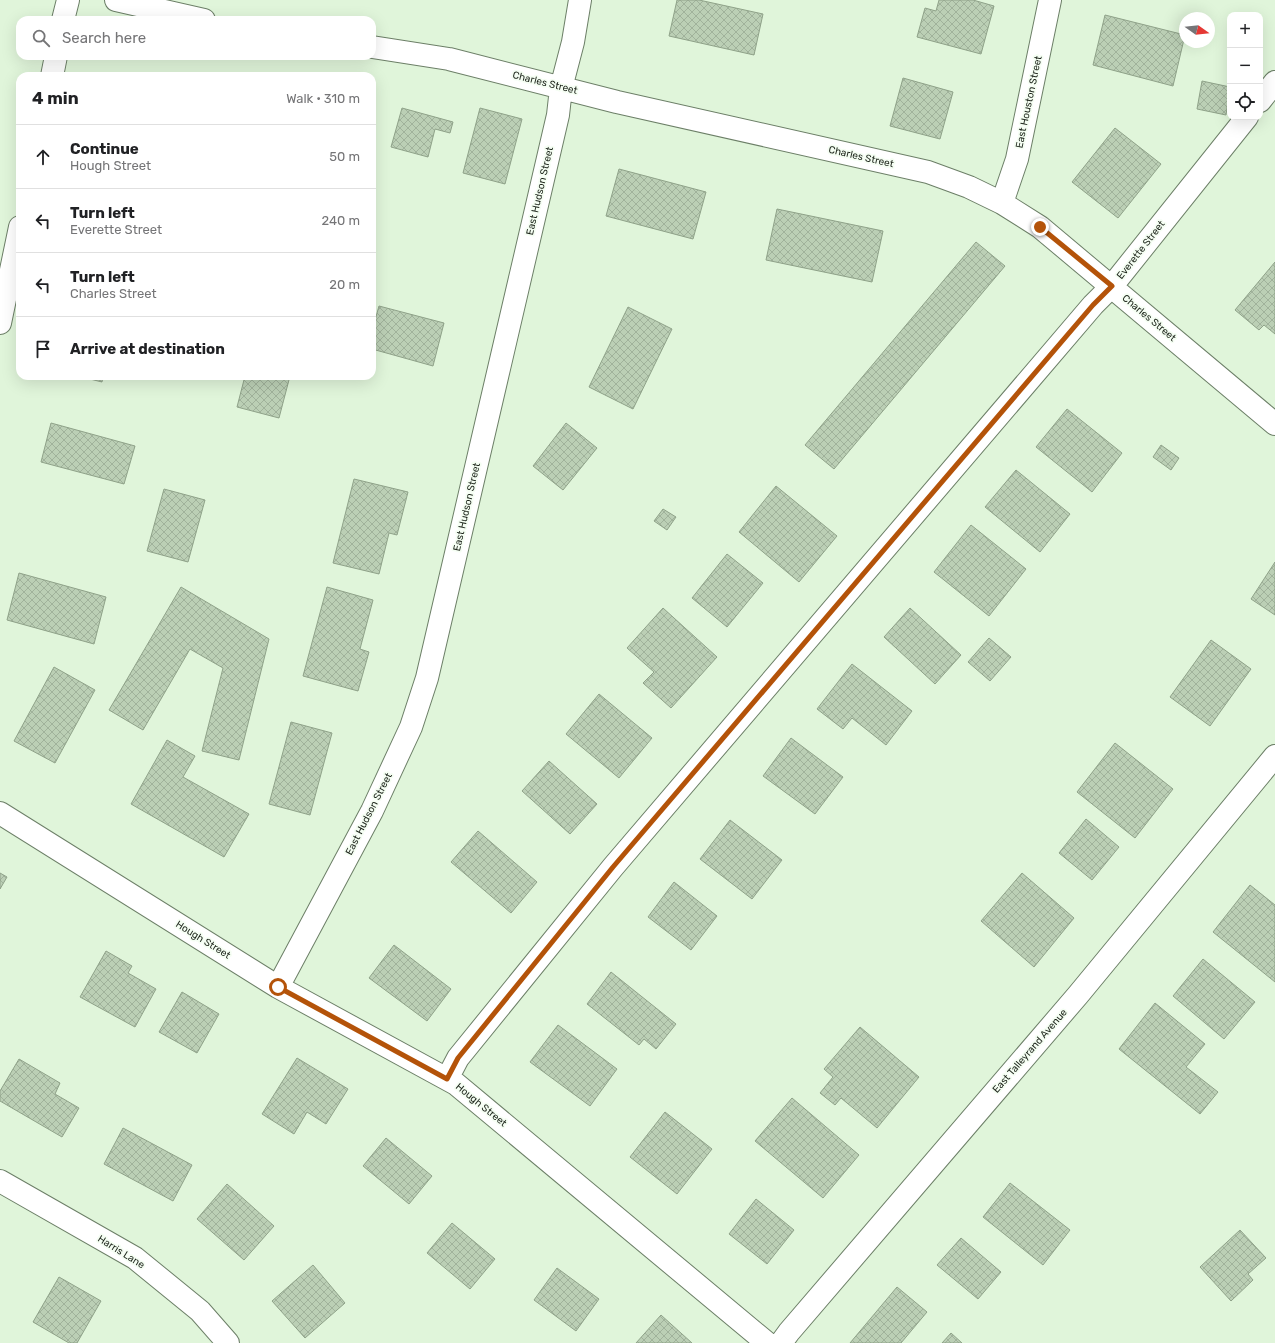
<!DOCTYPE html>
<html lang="en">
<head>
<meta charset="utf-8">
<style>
	:root { --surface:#fff; --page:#f6f6f6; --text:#202124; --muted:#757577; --line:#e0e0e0 }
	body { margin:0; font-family:Rubik,sans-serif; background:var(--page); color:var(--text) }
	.controls { position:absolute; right:12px; top:12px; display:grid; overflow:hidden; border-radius:8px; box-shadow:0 4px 16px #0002 }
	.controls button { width:36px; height:36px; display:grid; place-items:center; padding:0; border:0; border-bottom:1px solid var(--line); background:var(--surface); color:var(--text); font:20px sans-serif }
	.compass { position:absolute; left:1179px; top:12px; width:36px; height:36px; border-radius:50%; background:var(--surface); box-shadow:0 4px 16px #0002; rotate:105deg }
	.stop { position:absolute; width:12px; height:12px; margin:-9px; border:3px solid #b45309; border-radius:50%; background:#fff }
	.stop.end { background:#b45309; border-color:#fff; box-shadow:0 1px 4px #0008 }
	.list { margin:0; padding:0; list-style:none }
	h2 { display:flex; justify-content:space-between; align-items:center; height:52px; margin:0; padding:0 16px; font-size:17px }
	h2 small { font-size:13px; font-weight:400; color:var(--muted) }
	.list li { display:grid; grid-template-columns:26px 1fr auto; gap:12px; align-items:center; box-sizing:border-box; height:64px; padding:0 16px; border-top:1px solid var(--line) }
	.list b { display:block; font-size:15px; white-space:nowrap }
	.list p { margin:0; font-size:13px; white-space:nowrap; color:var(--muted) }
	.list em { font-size:13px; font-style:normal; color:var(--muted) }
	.icon { flex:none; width:22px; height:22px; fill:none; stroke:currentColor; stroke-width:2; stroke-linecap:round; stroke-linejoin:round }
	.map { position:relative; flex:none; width:1275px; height:1343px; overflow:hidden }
	.search { position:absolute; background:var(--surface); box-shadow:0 4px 16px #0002; left:16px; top:16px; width:360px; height:44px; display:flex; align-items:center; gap:10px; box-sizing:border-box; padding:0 14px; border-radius:12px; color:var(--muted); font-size:15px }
	.panel { position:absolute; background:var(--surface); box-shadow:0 4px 16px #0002; left:16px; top:72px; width:360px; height:308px; border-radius:12px }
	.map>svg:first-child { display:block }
	.building { fill:url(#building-cross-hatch); stroke:#8fa289 }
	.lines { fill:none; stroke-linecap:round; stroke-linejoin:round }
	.minor-casing { stroke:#6c7f67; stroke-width:24 }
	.minor { stroke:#fff; stroke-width:22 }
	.route { stroke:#b45309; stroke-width:5 }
	.labels { text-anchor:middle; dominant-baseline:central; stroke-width:3.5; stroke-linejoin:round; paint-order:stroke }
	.street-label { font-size:10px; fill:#1c241a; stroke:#f5fef3 }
</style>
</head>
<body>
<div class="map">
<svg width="1275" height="1343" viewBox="0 0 1275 1343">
	<defs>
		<pattern id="building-cross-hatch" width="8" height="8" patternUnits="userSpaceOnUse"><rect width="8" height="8" fill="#bbcfb5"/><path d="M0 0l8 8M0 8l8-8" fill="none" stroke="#a0b29b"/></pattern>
	</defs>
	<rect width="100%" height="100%" fill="#e0f5da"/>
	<path class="building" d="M677,0H699L763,14L754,55L669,36Z
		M939,0H973L994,6L981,54L917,37L925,8L936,11Z
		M1105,15L1185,35L1173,86L1093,65Z
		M903,78L953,92L940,139L890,126Z
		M1202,81L1230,87L1226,115L1197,109Z
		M402,108L453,122L450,133L435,129L428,157L391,147Z
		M480,108L522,119L505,184L463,173Z
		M1115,128L1161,164L1118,218L1072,182Z
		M619,169L706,192L693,239L606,216Z
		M777,209L883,231L872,282L766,260Z
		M976,242L1005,266L834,469L805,445Z
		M1275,262V334L1264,325L1259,330L1235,310Z
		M379,306L444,323L433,366L372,349V331Z
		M628,307L672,329L633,409L589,387Z
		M78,376H103L102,382Z
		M245,376H290L279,418L237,407Z
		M1067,409L1122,453L1092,492L1036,447Z
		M51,423L135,446L124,484L41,462Z
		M566,423L597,448L563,490L533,466Z
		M1161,445L1179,458L1171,470L1153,457Z
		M1016,470L1070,514L1040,552L985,507Z
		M354,479L408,492L397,535L389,533L379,574L333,563Z
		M776,486L837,536L799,582L739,532Z
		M164,489L205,500L188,562L147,551Z
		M663,509L676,517L667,530L654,521Z
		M971,525L1026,569L989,616L934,572Z
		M727,554L763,583L727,627L692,598Z
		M1275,562V615L1251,599Z
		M19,573L106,597L94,644L7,620Z
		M181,587L269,639L239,760L202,751L223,668L190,649L143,730L109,710Z
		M327,587L373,600L360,649L369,652L358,691L303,676Z
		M663,608L717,657L671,708L643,683L654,672L627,648Z
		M910,608L961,655L935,684L884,637Z
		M989,638L1011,657L990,681L968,662Z
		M1211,640L1251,669L1210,726L1170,697Z
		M852,664L912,711L886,745L852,718L843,729L817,709Z
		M54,667L95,690L55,763L14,741Z
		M599,694L652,738L619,778L566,734Z
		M291,722L332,733L310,815L269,804Z
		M791,738L843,777L815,814L763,776Z
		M167,740L195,756L183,777L249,814L224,857L131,804Z
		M1115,743L1173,789L1135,838L1077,792Z
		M549,761L597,804L570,834L522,791Z
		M1086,819L1119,847L1092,880L1059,853Z
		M730,820L782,860L752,899L700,859Z
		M478,831L537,882L511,913L451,862Z
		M0,873L7,877L0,889Z
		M1022,873L1074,918L1034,967L981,921Z
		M674,882L717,916L691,950L648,917Z
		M1250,885L1275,905V982L1213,932Z
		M394,945L451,989L427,1021L369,978Z
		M106,951L132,966L128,973L156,989L135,1027L80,997Z
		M1203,959L1255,1002L1224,1039L1173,996Z
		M611,972L676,1024L656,1049L644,1039L639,1045L587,1004Z
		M182,992L219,1014L197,1053L159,1032Z
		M1155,1003L1205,1044L1186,1067L1218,1092L1200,1114L1119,1049Z
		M558,1025L617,1069L590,1106L530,1062Z
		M860,1027L919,1077L877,1128L841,1098L835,1105L820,1093L833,1077L824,1069Z
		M297,1058L348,1089L326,1124L307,1112L294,1134L262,1114Z
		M19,1059L60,1083L55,1094L79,1108L62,1137L0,1101V1091Z
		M792,1098L859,1155L823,1198L755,1141Z
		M665,1112L712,1149L677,1194L630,1157Z
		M123,1128L192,1165L173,1201L104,1164Z
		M386,1138L432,1176L409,1204L363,1166Z
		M1010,1183L1070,1230L1043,1265L983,1217Z
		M227,1184L274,1226L244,1260L197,1219Z
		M756,1199L794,1230L767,1264L729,1234Z
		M452,1223L495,1259L470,1289L427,1253Z
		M1240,1230L1266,1258L1248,1274L1253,1280L1231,1301L1200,1267Z
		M961,1238L1001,1272L978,1299L937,1265Z
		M313,1265L345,1303L305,1338L272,1301Z
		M557,1268L599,1299L576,1331L534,1300Z
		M59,1277L101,1301L77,1343H69L33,1322Z
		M897,1287L927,1312L901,1343H850Z
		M661,1315L692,1343H636Z
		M951,1333L962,1343H942Z"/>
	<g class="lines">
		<g class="minor-casing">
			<path id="minor" d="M116,0L204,20
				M63,20L68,0
				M372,47L449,59L617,102L928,172L969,187L1002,203L1040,227L1275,424
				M52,76L56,56
				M1260,101L1275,82
				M1002,203L1017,159L1050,0
				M0,323L20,227
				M0,813L278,987L456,1084L767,1343
				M278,987L372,811L411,727L427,678L558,115L561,88L573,42L580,0
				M447,1079L458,1058L613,867L1093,305L1112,286L1247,117
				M0,1181L135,1258L200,1311L228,1343
				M781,1343L789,1332L1078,995L1275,756"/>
		</g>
		<use href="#minor" class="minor"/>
	</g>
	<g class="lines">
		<path class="route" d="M278,987L447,1079L458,1058L613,867L1093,305L1112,286L1040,227"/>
	</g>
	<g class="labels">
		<g class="street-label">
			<text transform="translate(545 83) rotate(14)">Charles Street</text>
			<text transform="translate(1029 102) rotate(-78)">East Houston Street</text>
			<text transform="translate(861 157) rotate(13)">Charles Street</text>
			<text transform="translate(540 191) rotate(-77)">East Hudson Street</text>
			<text transform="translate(1141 250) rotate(-52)">Everette Street</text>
			<text transform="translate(1149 318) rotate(40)">Charles Street</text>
			<text transform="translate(467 507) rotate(-77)">East Hudson Street</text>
			<text transform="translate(369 814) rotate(-63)">East Hudson Street</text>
			<text transform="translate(203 940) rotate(32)">Hough Street</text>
			<text transform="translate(1030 1051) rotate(-49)">East Talleyrand Avenue</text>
			<text transform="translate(481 1105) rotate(39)">Hough Street</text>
			<text transform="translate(121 1252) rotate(32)">Harris Lane</text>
		</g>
	</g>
</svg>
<div class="controls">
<button>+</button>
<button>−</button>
<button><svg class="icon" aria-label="locate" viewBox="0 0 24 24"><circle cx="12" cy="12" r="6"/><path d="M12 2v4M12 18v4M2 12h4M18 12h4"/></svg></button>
</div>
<svg class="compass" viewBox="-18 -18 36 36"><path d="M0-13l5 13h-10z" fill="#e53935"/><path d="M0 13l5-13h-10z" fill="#757577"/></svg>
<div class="stop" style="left:278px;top:987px"></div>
<div class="stop end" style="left:1040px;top:227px"></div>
<div class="search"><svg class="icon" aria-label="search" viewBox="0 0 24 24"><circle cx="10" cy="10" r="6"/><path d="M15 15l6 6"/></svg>Search here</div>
<section class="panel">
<h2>4 min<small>Walk · 310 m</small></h2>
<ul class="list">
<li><svg class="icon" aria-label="ahead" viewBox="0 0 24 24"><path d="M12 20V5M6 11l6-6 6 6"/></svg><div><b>Continue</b><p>Hough Street</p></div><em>50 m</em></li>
<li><svg class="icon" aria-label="left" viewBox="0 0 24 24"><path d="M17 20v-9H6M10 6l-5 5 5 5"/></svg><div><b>Turn left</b><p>Everette Street</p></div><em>240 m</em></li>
<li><svg class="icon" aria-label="left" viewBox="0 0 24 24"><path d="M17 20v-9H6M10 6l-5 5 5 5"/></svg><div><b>Turn left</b><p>Charles Street</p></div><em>20 m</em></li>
<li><svg class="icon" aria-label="arrive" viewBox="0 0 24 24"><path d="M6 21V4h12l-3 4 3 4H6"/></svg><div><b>Arrive at destination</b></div></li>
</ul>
</section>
</div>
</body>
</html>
